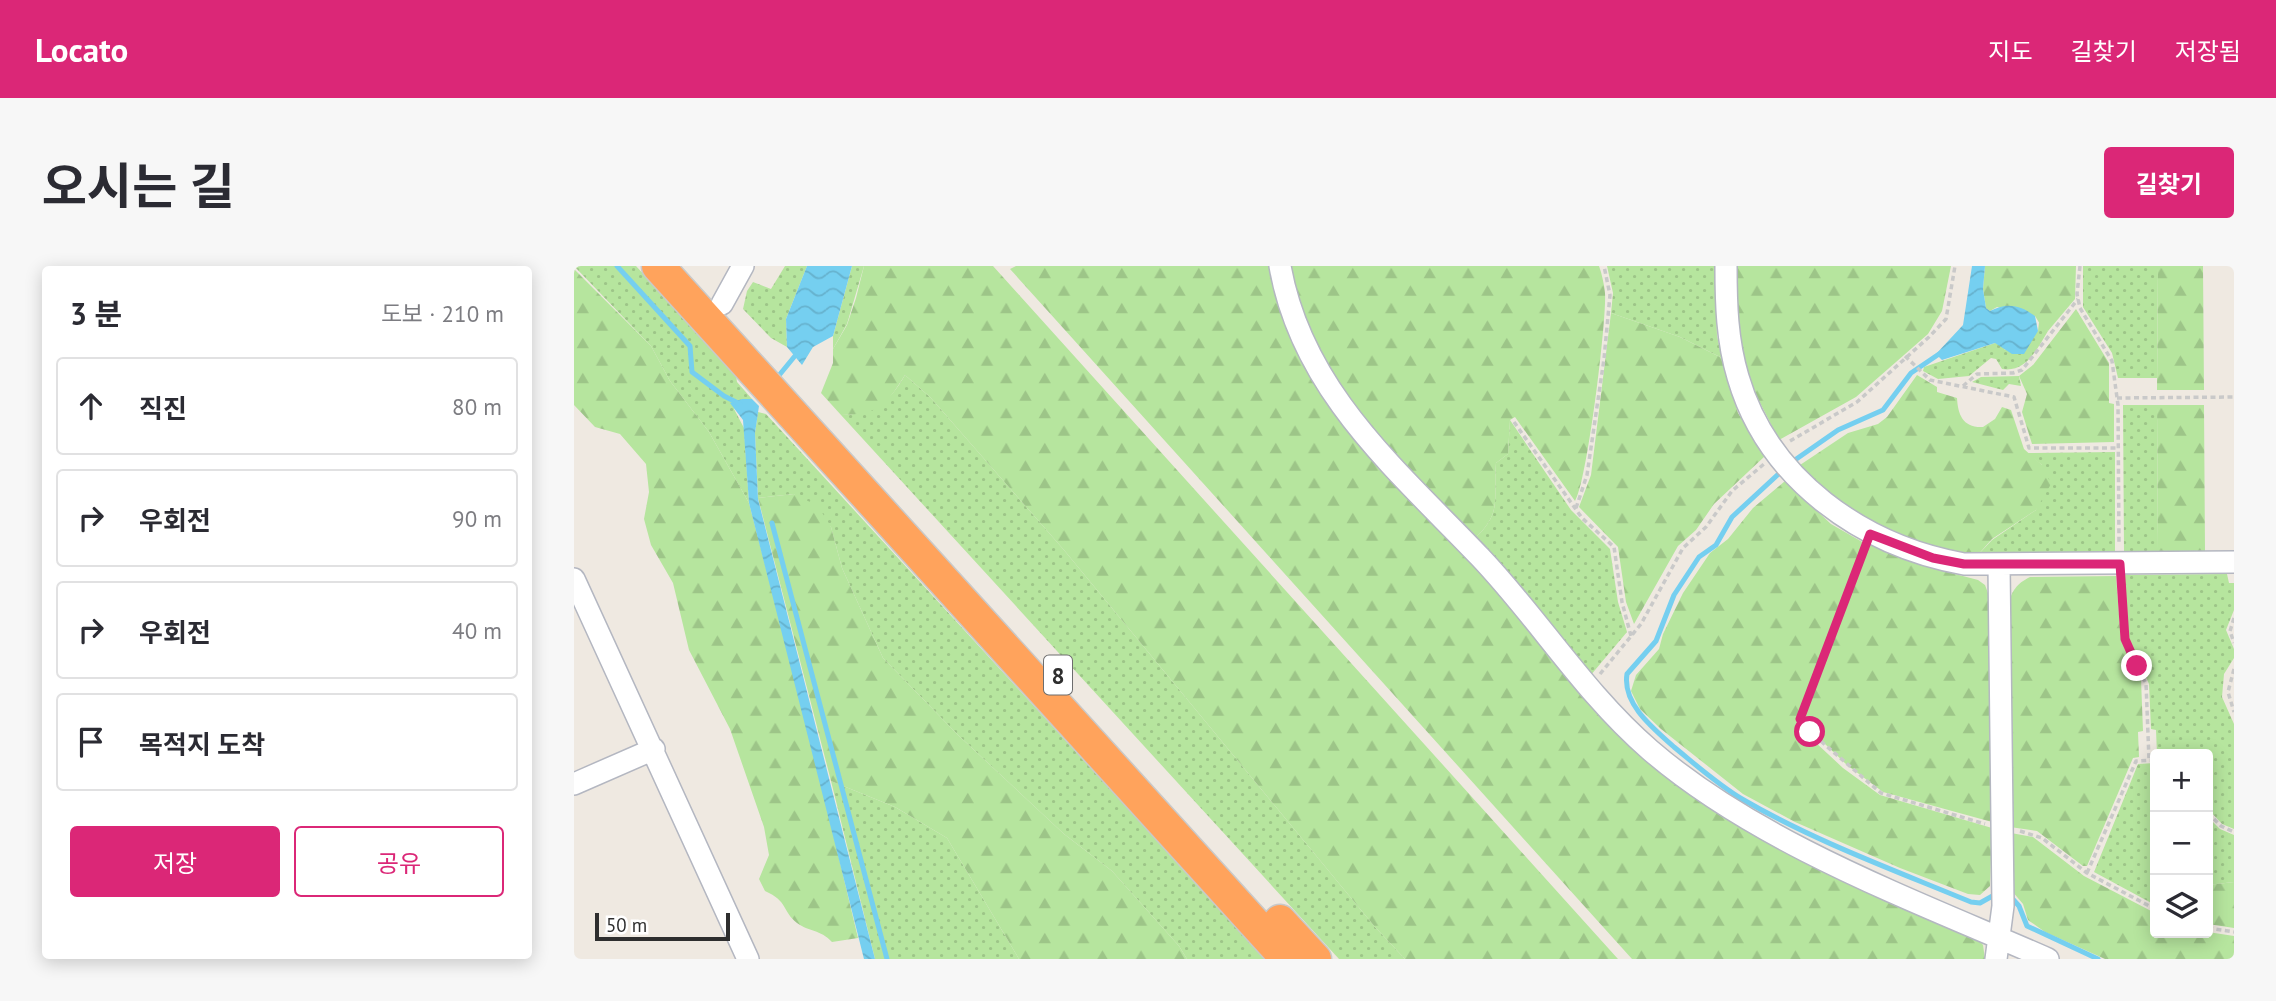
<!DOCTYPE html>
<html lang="ko">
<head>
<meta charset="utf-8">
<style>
	:root { --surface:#fff; --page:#f7f7f7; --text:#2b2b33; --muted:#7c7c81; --line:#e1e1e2; --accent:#db2777 }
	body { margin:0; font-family:"PT Sans","Noto Sans KR",sans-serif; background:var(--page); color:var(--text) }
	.controls { position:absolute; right:21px; bottom:21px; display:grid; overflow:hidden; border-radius:7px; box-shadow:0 4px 18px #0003 }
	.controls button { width:63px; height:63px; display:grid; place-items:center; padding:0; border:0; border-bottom:2px solid var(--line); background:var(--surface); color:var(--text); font:35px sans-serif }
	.scale { position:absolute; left:21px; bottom:18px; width:135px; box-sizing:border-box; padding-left:7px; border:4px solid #2e2e2e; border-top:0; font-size:19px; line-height:24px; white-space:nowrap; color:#2e2e2e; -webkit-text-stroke:5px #fff; paint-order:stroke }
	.stop { position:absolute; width:21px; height:21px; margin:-16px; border:5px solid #db2777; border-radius:50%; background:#fff }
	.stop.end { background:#db2777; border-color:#fff; box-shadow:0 2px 7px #0008 }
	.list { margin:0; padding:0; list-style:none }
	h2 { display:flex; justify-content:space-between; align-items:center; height:91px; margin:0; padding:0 28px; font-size:30px }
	h2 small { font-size:23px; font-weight:400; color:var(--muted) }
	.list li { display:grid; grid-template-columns:46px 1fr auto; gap:21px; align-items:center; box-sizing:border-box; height:98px; margin:0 14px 14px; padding:0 14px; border:2px solid var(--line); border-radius:7px }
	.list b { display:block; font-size:26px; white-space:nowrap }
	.list em { font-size:23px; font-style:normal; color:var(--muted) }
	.actions { display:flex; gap:14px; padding:21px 28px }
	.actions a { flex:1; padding:16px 0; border:2px solid var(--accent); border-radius:7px; text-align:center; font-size:24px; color:var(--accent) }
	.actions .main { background:var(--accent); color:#fff }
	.icon { flex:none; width:38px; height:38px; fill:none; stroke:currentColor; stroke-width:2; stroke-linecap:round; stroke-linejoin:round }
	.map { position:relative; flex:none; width:1660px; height:693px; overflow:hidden; border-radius:7px }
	header { display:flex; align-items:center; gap:42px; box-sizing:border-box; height:98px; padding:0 35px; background:var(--accent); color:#fff }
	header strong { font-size:33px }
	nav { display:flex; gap:38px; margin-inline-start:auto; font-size:24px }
	.intro { display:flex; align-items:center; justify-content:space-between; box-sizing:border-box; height:168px; padding:0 42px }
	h1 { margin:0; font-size:49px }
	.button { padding:18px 32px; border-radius:7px; background:var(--accent); color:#fff; font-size:24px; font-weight:700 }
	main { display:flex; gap:42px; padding:0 42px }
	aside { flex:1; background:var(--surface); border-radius:7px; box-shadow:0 4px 18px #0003 }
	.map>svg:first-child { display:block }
	.grass { fill:url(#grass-dots) }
	.forest { fill:url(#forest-firs) }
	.water { fill:url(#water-waves) }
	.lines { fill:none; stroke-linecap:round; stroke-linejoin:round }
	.stream { stroke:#75cff0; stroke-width:5 }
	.minor-casing { stroke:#b4b7c1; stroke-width:24 }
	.highway-casing { stroke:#c9c9c9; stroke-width:35 }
	.path { stroke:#c9c9c9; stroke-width:3.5; stroke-dasharray:5 3.5; stroke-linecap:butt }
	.minor { stroke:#fff; stroke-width:21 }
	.highway { stroke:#ffa35c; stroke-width:32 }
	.route { stroke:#db2777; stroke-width:9 }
	.labels { text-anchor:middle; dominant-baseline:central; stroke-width:7; stroke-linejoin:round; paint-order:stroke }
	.shield { fill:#fff; stroke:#6d6d6d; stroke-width:2 }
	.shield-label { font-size:23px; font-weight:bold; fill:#2e2e2e }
</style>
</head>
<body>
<header>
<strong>Locato</strong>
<nav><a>지도</a><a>길찾기</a><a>저장됨</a></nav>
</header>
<div class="intro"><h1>오시는 길</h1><a class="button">길찾기</a></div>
<main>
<aside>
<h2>3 분<small>도보 · 210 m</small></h2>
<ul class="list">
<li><svg class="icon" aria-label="ahead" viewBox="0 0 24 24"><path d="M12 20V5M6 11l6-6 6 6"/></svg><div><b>직진</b></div><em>80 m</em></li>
<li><svg class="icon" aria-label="right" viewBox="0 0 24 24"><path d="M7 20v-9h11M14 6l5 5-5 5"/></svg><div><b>우회전</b></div><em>90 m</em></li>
<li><svg class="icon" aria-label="right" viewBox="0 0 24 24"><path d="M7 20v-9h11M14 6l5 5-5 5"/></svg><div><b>우회전</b></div><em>40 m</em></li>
<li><svg class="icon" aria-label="arrive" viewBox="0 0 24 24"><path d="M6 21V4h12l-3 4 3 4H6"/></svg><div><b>목적지 도착</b></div></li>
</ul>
<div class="actions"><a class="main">저장</a><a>공유</a></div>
</aside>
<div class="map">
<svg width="1660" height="693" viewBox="0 0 1660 693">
	<defs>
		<pattern id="grass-dots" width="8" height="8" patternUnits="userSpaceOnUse" patternTransform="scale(1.75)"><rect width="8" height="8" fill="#b6e59e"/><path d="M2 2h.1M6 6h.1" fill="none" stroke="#9dc588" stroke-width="1.8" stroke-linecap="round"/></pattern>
		<pattern id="forest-firs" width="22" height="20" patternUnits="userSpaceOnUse" patternTransform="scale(1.75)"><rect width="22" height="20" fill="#b6e59e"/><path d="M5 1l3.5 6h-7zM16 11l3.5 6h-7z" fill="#9dc588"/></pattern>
		<pattern id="water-waves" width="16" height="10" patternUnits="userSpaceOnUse" patternTransform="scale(1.75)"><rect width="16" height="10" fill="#75cff0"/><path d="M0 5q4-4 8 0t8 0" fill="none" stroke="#66b2ce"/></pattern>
	</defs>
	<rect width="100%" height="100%" fill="#efe9e1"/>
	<path class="grass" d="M0,0H62L162,109L163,116L178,133H168L160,143L170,162L175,237L135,166L96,115L77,80Z
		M211,0H233L212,53L213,81L197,72L169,43L173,25L179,16L197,23Z
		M278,0H290L273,58L259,83V70Z
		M1033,0H1141L1143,70L1148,92L1106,71L1037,47L1039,27Z
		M1509,0H1584L1583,112H1544L1538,87L1509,41Z
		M1465,56L1474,65C1463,83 1452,107 1428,103L1422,93L1417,92L1395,110L1364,113L1349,105L1350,101L1421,77L1427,78L1431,84L1464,65Z
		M331,109L356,131L490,284L801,661L831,693H765L267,149C300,148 315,137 331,109Z
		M1445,110L1447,120L1435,118L1429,124L1398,116L1407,111Z
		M1549,139H1583L1584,285H1550Z
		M184,146L192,148L692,693H613L605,680L538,605L490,568L384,469L309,392L268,302L257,261L220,228L184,232L181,167Z
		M936,154L997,244L1036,283L1044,336L1053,366L1016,410L899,274C929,247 919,235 922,197L934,188Z
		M1541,186V290L1402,291L1418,274L1462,244L1468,199L1453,187Z
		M1653,308L1655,317H1660V344L1652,364L1660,383V392L1650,408L1648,431L1660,458V563L1648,558L1634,543V488H1583L1582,464L1577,463L1575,418L1555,373L1550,309Z
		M1581,497V639L1520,606L1564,498Z
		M257,515L321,541L373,572L445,693H301Z
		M1634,551L1646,563L1660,569V616L1634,619Z"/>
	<path class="forest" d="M290,0H419L1044,693H831L801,661L490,284L356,131L331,109C311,141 305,148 267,149L247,127L259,97V83L273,59L282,32Z
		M442,0H698L712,51L901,301L1008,427L1093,509L1178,568L1401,669L1409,679L1411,693H1058L436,3Z
		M715,0H1025C1028,8 1030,18 1031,27C1033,53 1013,217 1001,235L941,151L936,154L934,188L922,197C919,235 929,247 899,274L761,121L728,51Z
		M1160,0H1377L1368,45L1354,68L1282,131L1205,174L1180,125L1166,87Z
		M1411,0H1502L1501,33L1474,65L1469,63L1461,50L1423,41L1416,45L1412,42L1409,23Z
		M1584,0H1629L1630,124H1583Z
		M0,3L77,80L96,115L135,166L175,237L236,471L284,672L258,676C246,663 235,666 223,657C208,645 214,635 191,625L185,613L195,589L190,561L156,463L115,384L99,317L77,279L70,253L75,226L72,198L46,168L21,161L0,139Z
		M1502,43L1535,97V137L1540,138V176L1458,178L1448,146L1453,128L1445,110L1459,99Z
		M1037,47L1106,71L1148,92L1164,147L1191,190L1140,238L1122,264L1104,280L1060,358L1052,336L1044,281L1005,241L1017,209Z
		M1343,109L1363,121V126L1383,132C1384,149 1389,162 1409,161L1421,153L1428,141L1437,144L1450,183L1468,199L1477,218L1462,244L1418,273L1402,291L1362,287L1258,236L1226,199L1274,167L1304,158L1313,151Z
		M1583,139H1630L1631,285H1584Z
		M1211,215L1257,258L1290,277L1225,446V461L1269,502L1306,529L1418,562L1416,620L1406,629L1394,628L1326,602L1221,556L1169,528L1087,463L1066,443L1057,425L1062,409L1085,383L1089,368L1109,327L1136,287L1154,273L1179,242Z
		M220,228L244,240L257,261L268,302L309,392L384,469L490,568L538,605L605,680L613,693H445L373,572L321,541L257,515L184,232Z
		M1296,279L1347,299L1404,314L1411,319L1417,335L1418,556L1309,526L1273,499L1230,458V445Z
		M1542,310L1547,374L1567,413L1569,465L1564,466L1565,491L1559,492L1513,600H1509L1463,565L1436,561L1434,339C1438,325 1442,318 1456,311Z
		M1437,567L1459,571L1510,610L1581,647V667L1634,666L1660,670V693H1531L1471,666L1454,654L1449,638L1438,625Z
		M1660,616V662L1634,658V619Z"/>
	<path class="water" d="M233,0H278L259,70L239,81L228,99L213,81L212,53Z
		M1398,0H1411L1409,23L1412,42L1416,45C1434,36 1446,39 1461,50L1464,65L1450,88H1438L1421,77L1368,94L1362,88L1389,59Z
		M168,133H178L185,140L181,167L184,233L301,693H290L175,237L169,154L156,137Z"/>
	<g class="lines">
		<path class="stream" d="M43,0L116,80L118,106L150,130L166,138
			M202,113L225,85
			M1218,196L1264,164L1309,144L1337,107L1368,86
			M1211,202L1158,251L1142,279L1125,291L1100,329L1082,375L1053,408C1048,438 1080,463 1100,481C1122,499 1143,518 1168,533C1240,575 1320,604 1397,636L1406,637L1422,628
			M198,257L313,693
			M1436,630L1445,640L1453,660L1524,693"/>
		<g class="minor-casing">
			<path id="minor" d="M706,0C728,125 823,204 906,291C965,353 1010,427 1076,484C1185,578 1342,635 1474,693
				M1152,0C1152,38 1153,74 1164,111C1194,214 1289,280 1390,298L1660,296
				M148,38L169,0
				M0,313L174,693
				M0,518L80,483
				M1422,693L1429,640L1425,299"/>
		</g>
		<g class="highway-casing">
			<path id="highway" d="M84,0L713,693
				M706,655L741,693"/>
		</g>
		<path class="path" d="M1506,0L1503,28L1506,42L1538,95L1544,139L1545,279
			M1331,90L1356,114L1440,131L1455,182H1545
			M1389,120L1403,108L1439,107L1448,104L1504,33
			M1543,132L1660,131
			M940,156L1008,252L1040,281L1048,336L1057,370
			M1216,175L1283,136L1355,71L1372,53L1381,0
			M1002,242L1013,209L1030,93L1036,29L1030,0
			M1291,283L1229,444L1228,459L1307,527L1411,558
			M1547,314L1551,373L1556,391L1572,417L1575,494
			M1660,352L1656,365L1660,377
			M1660,403L1654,426L1660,446
			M1026,408L1067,358L1109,282L1132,261L1158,225L1190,198
			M1634,547L1647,560L1660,566
			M1446,565L1468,572L1513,607L1581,643
			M1513,607L1562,495L1581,494
			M1634,662L1660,666"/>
		<use href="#minor" class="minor"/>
		<use href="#highway" class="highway"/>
	</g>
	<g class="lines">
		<path class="route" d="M1236,466L1226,453L1296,268L1359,292L1390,298H1546L1551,373L1563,400"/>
	</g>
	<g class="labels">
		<rect class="shield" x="470" y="389.5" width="28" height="39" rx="5"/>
		<g class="shield-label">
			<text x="484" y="409">8</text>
		</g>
	</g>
</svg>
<div class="controls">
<button>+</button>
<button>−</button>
<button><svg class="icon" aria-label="layers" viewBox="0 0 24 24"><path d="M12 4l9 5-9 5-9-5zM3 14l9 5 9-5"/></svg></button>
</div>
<div class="scale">50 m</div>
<div class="stop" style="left:1236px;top:466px"></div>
<div class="stop end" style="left:1563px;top:400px"></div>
</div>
</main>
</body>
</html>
